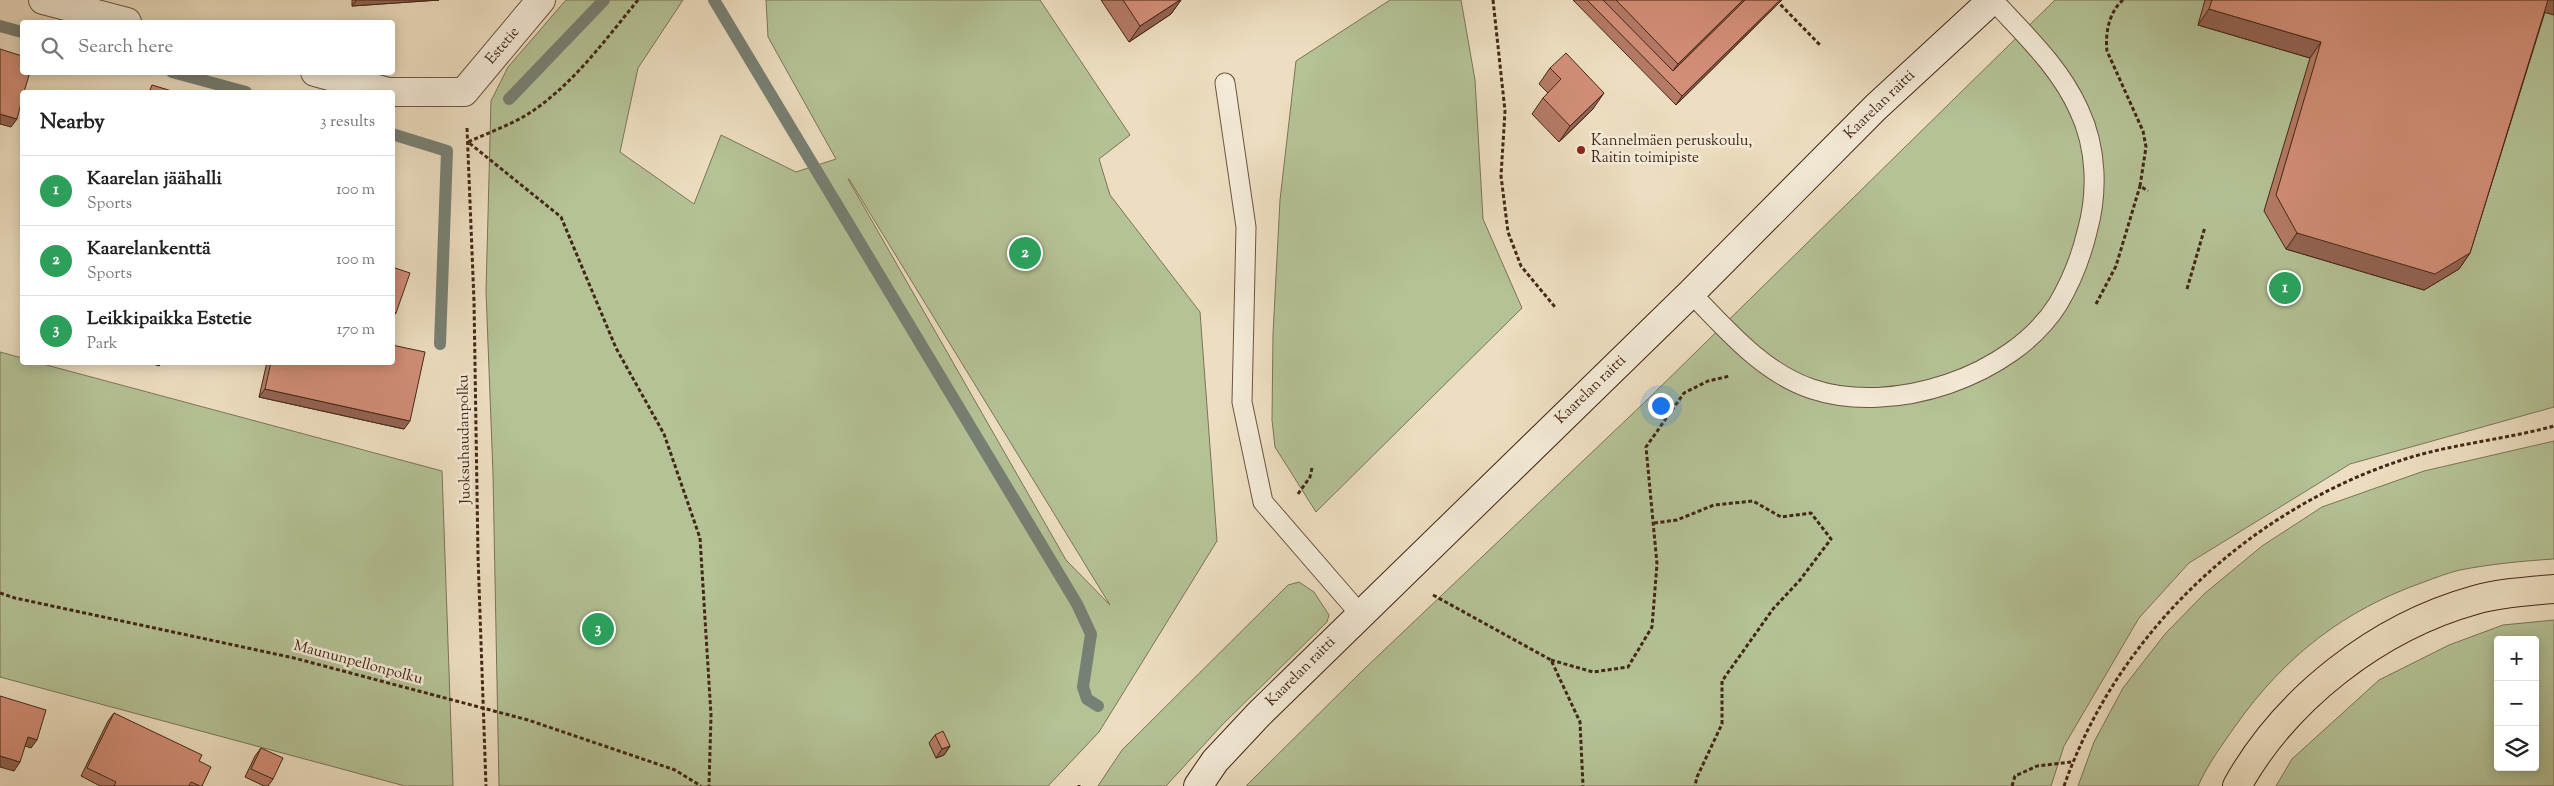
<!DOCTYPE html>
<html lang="en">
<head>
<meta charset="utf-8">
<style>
	:root { --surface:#fff; --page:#f6f6f6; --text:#222; --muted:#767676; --line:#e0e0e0; --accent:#0f766e }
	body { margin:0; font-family:"Sorts Mill Goudy",serif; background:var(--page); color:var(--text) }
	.controls { position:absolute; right:15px; bottom:15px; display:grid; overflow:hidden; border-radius:5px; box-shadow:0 2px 12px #0003 }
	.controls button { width:45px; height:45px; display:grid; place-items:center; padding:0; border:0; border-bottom:1px solid var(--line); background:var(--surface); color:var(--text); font:25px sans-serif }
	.you { position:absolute; left:1660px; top:405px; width:18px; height:18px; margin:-12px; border:4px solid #fff; border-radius:50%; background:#1a73e8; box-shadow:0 0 0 8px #1a73e833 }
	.badge { display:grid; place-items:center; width:32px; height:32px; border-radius:50%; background:var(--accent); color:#fff; font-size:16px; font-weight:700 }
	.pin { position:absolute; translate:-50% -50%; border:2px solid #fff; box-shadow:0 1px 5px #0006 }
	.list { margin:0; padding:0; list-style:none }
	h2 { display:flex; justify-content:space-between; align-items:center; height:65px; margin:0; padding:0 20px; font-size:21px }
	h2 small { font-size:16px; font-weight:400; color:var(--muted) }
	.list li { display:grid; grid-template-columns:32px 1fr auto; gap:15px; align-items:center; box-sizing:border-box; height:70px; padding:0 20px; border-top:1px solid var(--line) }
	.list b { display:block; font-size:19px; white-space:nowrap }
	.list p { margin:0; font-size:16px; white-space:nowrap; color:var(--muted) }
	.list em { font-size:16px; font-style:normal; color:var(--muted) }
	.icon { flex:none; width:28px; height:28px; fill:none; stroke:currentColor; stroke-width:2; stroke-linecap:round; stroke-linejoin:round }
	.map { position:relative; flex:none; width:2554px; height:786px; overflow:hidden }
	.search { position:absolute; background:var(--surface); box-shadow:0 2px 12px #0003; left:20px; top:20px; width:375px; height:55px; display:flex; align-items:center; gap:12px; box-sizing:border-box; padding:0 18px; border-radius:5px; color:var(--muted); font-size:19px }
	.panel { position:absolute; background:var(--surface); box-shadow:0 2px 12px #0003; left:20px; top:90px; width:375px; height:275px; border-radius:5px }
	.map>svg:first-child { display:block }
	.green { fill:#b4c296; stroke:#7c7456; fill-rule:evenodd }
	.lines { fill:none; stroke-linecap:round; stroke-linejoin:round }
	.stream { stroke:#778074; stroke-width:12 }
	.service-casing { stroke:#6e5541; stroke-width:21 }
	.minor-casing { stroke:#6e5541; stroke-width:30 }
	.secondary-casing { stroke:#432716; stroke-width:30 }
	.trunk-casing { stroke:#432716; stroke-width:30 }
	.path { stroke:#432716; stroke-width:3; stroke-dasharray:4 2.5; stroke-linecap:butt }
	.service { stroke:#f3ead7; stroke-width:19 }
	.minor { stroke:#f3ead7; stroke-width:28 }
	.secondary { stroke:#f3ead7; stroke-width:28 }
	.trunk { stroke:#eddec1; stroke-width:28 }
	.wall { fill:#b57a66; stroke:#432716 }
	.shaded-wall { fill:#936353; stroke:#432716 }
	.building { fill:#d28e77; stroke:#432716 }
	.poi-dot { fill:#8f2418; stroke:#f3ead7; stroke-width:2 }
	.labels { text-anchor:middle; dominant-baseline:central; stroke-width:5; stroke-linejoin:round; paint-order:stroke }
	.street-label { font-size:15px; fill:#432716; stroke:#f3ead7 }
	.poi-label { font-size:15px; fill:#432716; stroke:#f3ead7; text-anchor:start }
</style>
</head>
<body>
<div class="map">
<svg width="2554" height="786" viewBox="0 0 2554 786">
	<rect width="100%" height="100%" fill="#eddec1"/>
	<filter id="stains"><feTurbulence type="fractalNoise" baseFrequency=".004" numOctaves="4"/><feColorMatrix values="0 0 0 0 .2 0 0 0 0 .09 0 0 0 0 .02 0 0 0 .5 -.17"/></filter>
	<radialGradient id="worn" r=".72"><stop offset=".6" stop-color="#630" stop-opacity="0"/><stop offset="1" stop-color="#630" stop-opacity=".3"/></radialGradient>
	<path class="green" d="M566,0H683L638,68L620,152L694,204L721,135L796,172L836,159L768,37L766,0H1040L1130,135L1099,159L1110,195L1200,312L1217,541L1099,732L1048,786H499L493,474L486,291L491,101L508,67ZM848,179H849L1110,605L1066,560Z
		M1390,0H1461L1475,80L1483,219L1522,308L1316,512L1275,447L1272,420L1273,334L1280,200L1296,61Z
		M2055,0H2554V407L2350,464L2189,563L2139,618L2064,746L2051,786H1246L1360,673L1648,399Z
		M0,352L22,358V362L39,363L442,471L453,786H405L0,677Z
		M2554,441V559C2522,561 2491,564 2460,570C2447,573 2435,578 2424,582C2344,610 2285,656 2236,725C2222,745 2208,764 2198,786H2078L2094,742L2123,688L2165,634L2204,594L2262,546L2322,507L2424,471Z
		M1299,582L1314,592L1329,615L1327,622L1223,724L1166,786H1098L1122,750L1288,585Z
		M2554,620V786H2276L2292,759L2379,680L2449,645L2503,625ZM2498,640H2535V767H2498Z"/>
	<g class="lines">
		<path class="stream" d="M714,0L1077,604L1091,634L1083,687L1087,699L1098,706
			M0,26L22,32
			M172,72L246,92
			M509,99L604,0
			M392,134L447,151L440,344"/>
		<g class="service-casing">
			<path id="service" d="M1225,83L1246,227L1242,402L1263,502L1360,614
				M1691,293C1726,329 1763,373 1812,389C1892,416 2012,377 2058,304C2071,282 2081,257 2087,232C2098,193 2097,148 2079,110C2060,67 2024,34 1993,0"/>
		</g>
		<g class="minor-casing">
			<path id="minor" d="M43,0L127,22
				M315,72L388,92H464L541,0"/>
		</g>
		<g class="secondary-casing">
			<path id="secondary" d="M1198,786L1215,761L1259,714L1691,293L1876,107L1992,0"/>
		</g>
		<g class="trunk-casing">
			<path id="trunk" d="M2237,786C2286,698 2378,627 2475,600C2499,593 2529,591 2554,589"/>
		</g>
		<path class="path" d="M638,0C605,40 572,86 528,114C510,125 488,133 468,142L561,217L616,348L664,434L700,538L711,715L709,786
			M1493,0L1505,111L1501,176L1508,232L1521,266L1555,307
			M1776,0L1820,45
			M2123,0C2109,12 2105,33 2107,51L2143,131L2146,147L2140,186L2148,191
			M467,128L474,301L478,556L486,786
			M2187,289L2205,227
			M2096,304L2116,266L2140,186
			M1298,494L1310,477L1312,468
			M1654,523L1677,520L1714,505L1753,501L1781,517L1811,513L1831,539L1800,580L1773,609L1722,681V724L1697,777L1695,786
			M0,593L15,598L294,658L528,720L675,770L701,786
			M1433,595L1551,660L1580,722L1583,786
			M1551,660L1593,672L1628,667L1652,627L1657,564L1646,447L1684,393L1708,381L1730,376
			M1079,786V785
			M2012,786L2015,776L2037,766L2072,762
			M2064,786C2118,633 2247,512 2399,461C2449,444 2503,440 2554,426"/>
		<use href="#service" class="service"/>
		<use href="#minor" class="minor"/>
		<use href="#secondary" class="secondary"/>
		<use href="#trunk" class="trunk"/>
	</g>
	<path class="wall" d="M352,0H439L352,6Z
		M1101,0H1181L1171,14L1129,42Z
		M1573,0H1782L1676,105Z
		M2205,0H2554L2545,12L2470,253L2459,269L2424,290L2286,249L2264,211L2310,58L2198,25Z
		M1550,68L1593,109L1559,142L1532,114L1543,98L1548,93L1539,84Z
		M267,362H392L404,429L259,397Z
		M114,713L199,761L202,786H100L81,776L108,721Z
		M935,735L950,746L944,755L936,758L929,743Z
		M261,748L273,779L268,786H264L245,777L255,756Z"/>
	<path class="shaded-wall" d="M356,0H439L352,6Z
		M1180,0H1181L1171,14L1129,42L1140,26Z
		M1743,0H1748L1667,79L1678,64Z
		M1780,0H1782L1676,105L1682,96Z
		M2546,0H2554V15L2539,11Z
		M2209,9L2321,42L2310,58L2198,25Z
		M1604,93L1593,109L1559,142L1570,126Z
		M0,114L17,119L11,127L0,124Z
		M2297,233L2470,253L2459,269L2424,290L2286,249Z
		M392,312L396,313L392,318Z
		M148,362H162L159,366Z
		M265,389L410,421L404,429L259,397Z
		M28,737L37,740L31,748L22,745Z
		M950,746L944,755L936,758L942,749Z
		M0,756L20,762L14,771L0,767Z"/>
	<path class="building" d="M1123,0H1180L1140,26Z
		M1587,0H1603L1673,71L1745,0H1780L1682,96Z
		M1616,0H1743L1678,64Z
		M2212,0H2548L2470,253L2435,274L2297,233L2276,195L2321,42L2209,9Z
		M0,49L22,56V72H30L24,92H22V99L17,119L0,114Z
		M1566,53L1604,93L1570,126L1543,98L1561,79L1550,68Z
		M152,85L175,92H149Z
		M392,267L410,273L396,313L392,312Z
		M392,345L425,352L410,421L265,389L271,362H392Z
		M0,696L46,710L37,740L28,737L20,762L0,756Z
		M114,713L202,755L199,761L211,767L202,786H200L191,782L189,786H114L116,782L87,768Z
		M943,731L950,746L942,749L935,735Z
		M261,748L283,758L273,779L251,769Z"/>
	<circle class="poi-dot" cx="1581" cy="150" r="5"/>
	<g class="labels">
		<g class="street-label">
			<text transform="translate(503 46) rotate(-50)">Estetie</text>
			<text transform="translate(1880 105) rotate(-44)">Kaarelan raitti</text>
			<text transform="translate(1591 390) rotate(-44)">Kaarelan raitti</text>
			<text transform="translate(465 439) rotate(-91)">Juoksuhaudanpolku</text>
			<text transform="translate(358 663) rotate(15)">Maununpellonpolku</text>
			<text transform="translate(1301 672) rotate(-45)">Kaarelan raitti</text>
		</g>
		<g class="poi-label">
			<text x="1591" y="141">Kannelmäen peruskoulu,<tspan x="1591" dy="17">Raitin toimipiste</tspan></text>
		</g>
	</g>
	<rect width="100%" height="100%" filter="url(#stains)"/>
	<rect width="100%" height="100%" fill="url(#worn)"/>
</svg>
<div class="controls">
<button>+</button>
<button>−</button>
<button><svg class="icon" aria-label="layers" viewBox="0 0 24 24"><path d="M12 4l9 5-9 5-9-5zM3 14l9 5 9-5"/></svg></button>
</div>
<div class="you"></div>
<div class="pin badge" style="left:2285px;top:288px;background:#2e9e5b">1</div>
<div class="pin badge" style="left:1025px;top:253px;background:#2e9e5b">2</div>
<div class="pin badge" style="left:598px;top:629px;background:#2e9e5b">3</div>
<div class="search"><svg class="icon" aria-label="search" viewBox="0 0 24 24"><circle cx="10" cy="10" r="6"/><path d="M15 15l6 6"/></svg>Search here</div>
<section class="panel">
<h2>Nearby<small>3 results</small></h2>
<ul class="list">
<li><span class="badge" style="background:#2e9e5b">1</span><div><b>Kaarelan jäähalli</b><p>Sports</p></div><em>100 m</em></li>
<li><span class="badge" style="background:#2e9e5b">2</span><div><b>Kaarelankenttä</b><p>Sports</p></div><em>100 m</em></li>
<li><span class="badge" style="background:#2e9e5b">3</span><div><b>Leikkipaikka Estetie</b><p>Park</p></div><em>170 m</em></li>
</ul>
</section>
</div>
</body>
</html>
